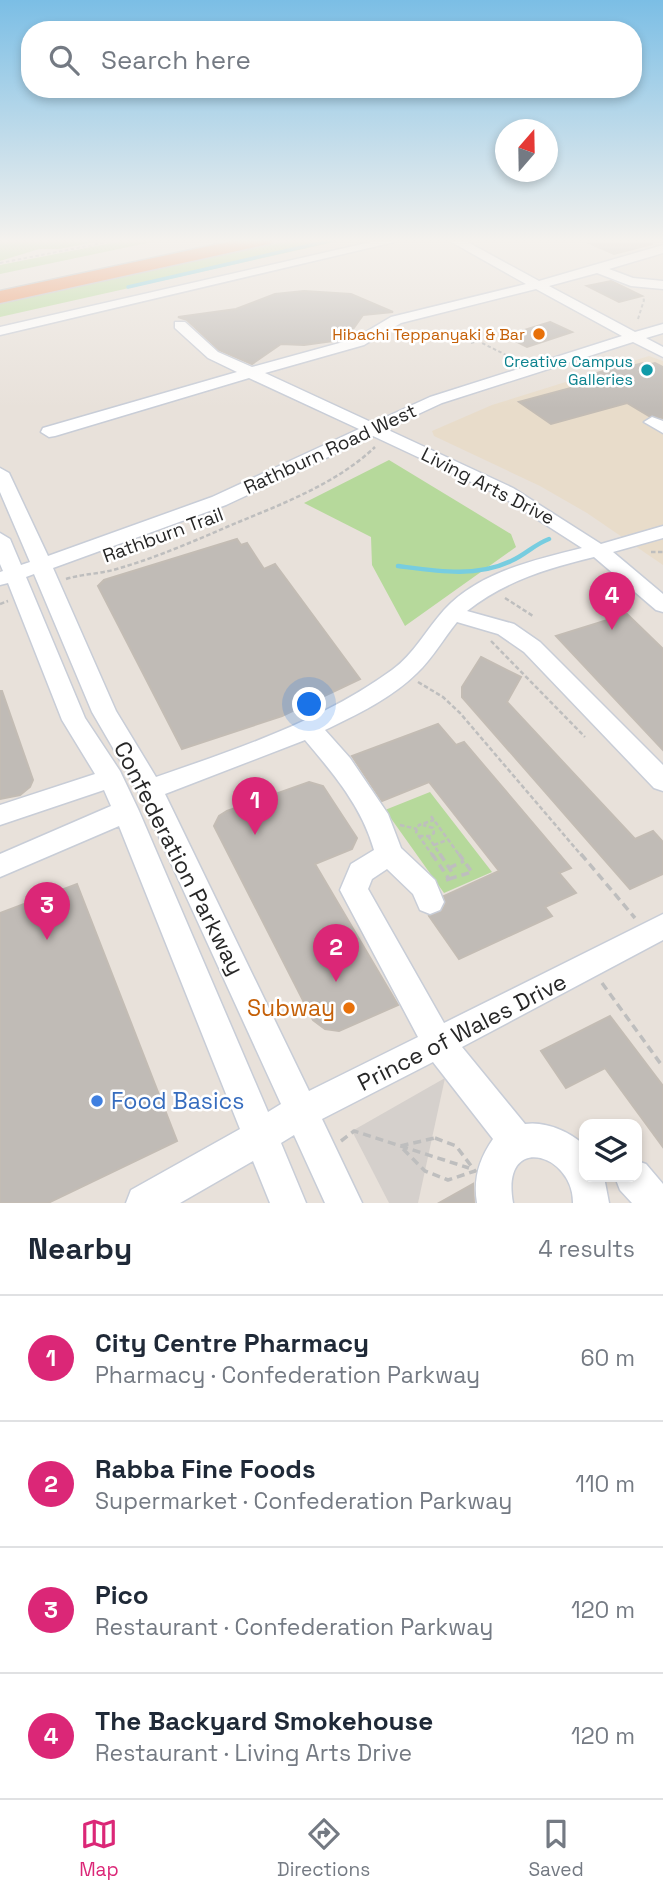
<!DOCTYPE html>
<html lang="en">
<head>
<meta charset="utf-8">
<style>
	:root { --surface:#fff; --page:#f2f2f3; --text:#1f2937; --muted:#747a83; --line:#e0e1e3; --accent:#db2777 }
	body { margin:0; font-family:"Space Grotesk",sans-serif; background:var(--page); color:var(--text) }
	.controls { position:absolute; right:21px; bottom:21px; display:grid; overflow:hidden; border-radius:14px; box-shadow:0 4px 10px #0003 }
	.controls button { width:63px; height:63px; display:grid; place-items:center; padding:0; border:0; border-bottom:2px solid var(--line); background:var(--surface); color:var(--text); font:35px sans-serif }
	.compass { position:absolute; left:495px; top:119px; width:63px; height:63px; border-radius:50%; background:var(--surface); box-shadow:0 4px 10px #0003; rotate:20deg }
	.you { position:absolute; left:310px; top:705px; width:24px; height:24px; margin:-18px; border:5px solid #fff; border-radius:50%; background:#1a73e8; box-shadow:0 0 0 10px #1a73e833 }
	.badge { display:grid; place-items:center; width:46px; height:46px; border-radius:50%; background:var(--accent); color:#fff; font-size:23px; font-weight:700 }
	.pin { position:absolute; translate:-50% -58px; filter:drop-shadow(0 2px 4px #0008) }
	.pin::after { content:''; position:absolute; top:37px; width:24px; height:21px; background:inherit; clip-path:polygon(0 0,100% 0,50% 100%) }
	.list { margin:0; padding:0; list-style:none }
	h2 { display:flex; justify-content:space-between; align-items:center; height:91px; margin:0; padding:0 28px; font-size:30px }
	h2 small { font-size:23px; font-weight:400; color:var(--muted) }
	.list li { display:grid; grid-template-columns:46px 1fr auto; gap:21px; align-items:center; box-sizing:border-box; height:126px; padding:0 28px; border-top:2px solid var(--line) }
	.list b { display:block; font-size:26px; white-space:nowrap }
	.list p { margin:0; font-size:23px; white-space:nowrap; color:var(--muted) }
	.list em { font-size:23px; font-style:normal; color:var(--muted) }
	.icon { flex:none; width:38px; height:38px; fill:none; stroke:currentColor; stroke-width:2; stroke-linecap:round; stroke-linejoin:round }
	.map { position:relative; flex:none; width:663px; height:1203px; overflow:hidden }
	.search { position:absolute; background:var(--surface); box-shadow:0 4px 10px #0003; left:21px; right:21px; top:21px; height:77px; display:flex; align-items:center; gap:18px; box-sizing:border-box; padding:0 24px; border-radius:28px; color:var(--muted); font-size:26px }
	.sheet { height:595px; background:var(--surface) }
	nav { display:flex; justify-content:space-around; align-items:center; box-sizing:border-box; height:98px; border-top:2px solid var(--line); background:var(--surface); font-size:19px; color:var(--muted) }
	nav a { display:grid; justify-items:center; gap:4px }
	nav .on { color:var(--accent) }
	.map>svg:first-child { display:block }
	.education { fill:#e8dcca }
	.green { fill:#b6d99b }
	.plaza { fill:#d5d0cc }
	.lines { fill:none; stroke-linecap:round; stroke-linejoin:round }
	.stream-far1 { stroke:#77cde0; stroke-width:3.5 }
	.stream { stroke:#77cde0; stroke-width:4.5 }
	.building { fill:#c0bbb6; stroke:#c3bcb4; stroke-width:2 }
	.minor-casing { stroke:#c8cdd7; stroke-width:3 }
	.highway-casing { stroke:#bebebe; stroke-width:3 }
	.path-far2 { stroke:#bebebe; stroke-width:2; stroke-dasharray:3.5 2.5; stroke-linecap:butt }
	.path-far1 { stroke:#bebebe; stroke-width:2.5; stroke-dasharray:4.5 2.5; stroke-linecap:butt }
	.path { stroke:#bebebe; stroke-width:3.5; stroke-dasharray:8 5; stroke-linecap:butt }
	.minor { fill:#fff; fill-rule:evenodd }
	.highway { fill:#eb9161; fill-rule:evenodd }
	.food-dot { fill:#e8710a; stroke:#fff; stroke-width:2.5 }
	.culture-dot { fill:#0f9aa8; stroke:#fff; stroke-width:2.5 }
	.shop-dot { fill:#3f7fe0; stroke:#fff; stroke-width:2.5 }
	.labels { text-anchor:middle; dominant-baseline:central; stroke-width:5; stroke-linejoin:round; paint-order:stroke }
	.far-food-label { font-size:16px; fill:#c56008; stroke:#fff; text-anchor:end }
	.far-culture-label { font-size:16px; fill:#0d838f; stroke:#fff; text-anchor:end }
	.street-label { font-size:19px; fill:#272727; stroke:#fff }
	.near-street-label { font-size:23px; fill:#272727; stroke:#fff }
	.near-food-label { font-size:23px; fill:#c56008; stroke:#fff; text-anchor:end }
	.near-shop-label { font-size:23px; fill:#366cbe; stroke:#fff; text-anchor:start }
</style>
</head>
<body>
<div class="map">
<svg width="663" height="1203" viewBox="0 0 663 1203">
	<rect width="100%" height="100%" fill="#e8e1da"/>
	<path class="education" d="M649,356L663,361V565L587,513L540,486L434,436L432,431L492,405Z"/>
	<path class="green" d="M0,239H111L59,249H39L0,261Z
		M132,239H166L0,274V265Z
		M296,239H348L0,317V304Z
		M389,460L511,534L516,547L405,626L372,565L371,537L304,503Z
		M430,792L492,872L444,893L385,810Z"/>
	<path class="plaza" d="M445,1078L418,1203H389L352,1131Z"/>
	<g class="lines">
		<path class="stream-far1" d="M84,239L86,241
			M128,287L337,239"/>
		<path class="stream" d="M398,566C436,571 475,578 511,561C525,555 535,544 549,539"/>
	</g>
	<path class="building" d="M580,239H652V244L614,254Z
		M611,281L642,296L619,302L587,286Z
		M304,291L351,294L393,312L363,315L351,332L333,341L304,345L281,344L252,364L219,350L187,320L178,317L236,309L275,294Z
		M550,322L572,332L527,347L505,336Z
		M643,363L647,365L655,363L663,367V418L649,416L627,403L551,424L519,402L593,382L583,377L624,365L628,367Z
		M237,539L241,545L247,543L264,569L275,564L360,679L282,716L182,749L98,586L104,580Z
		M627,614L663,649V750L556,636Z
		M481,657L521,677L507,702L635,839L653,831L663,842V874L630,889L462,697V687Z
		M0,691H2L33,780L30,787L20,795L0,799Z
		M438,724L456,745L464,742L571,868L559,873L576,893L545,907L552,916L459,959L429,916L442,911L446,903L444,896L499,871L429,782L382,801L352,756Z
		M309,782L323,786L357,838L352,849L315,864L398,1005L339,1031L325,1029L313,1020L214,826L219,816L227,811Z
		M77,884L177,1141L48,1203H0V913Z
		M610,1016L663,1086V1147L605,1068L566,1088L541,1051Z
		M473,1184L474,1203H439Z"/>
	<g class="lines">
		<g class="minor-casing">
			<path id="minor" d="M384,239H407L0,335V327Z
				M446,239H462L539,281L663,245V253L609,269L633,278L663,281V289L631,286L597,273L549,286L635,332L663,324V333L646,338L663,347V357L633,342L442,403L386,429L513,488L601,544L663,526V538L613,552L663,594V612L656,610L594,557C548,568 505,581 467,611L514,624L540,642L663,765V791L654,788L524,652L498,634L457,622C443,639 433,658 417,673C392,698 356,715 325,730L350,758L388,814L401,848L435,880L444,902L440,910L430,914L420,910L413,894L387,869L372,879L368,889L444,1023L663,914V940L462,1047L525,1124C545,1121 569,1131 584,1145V1177H604L609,1203H573C574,1154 500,1131 513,1203H477C473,1179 479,1159 493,1139L433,1062L322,1119L362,1203H325L294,1135L281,1143L306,1203H270L253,1161L180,1203H126L131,1190L240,1129L119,826L0,877V854L111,806L104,790L0,825V805L95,774L62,720L8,583L0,585V572L3,571L0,564V533L10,539L21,565L30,562L0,492V468L9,473L48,556L212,497L359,429L249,378L55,436L49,437L41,432L43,428L237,372L208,358L175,328V322H185L218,352L252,367L354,339L391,317L526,284ZM536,289L622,336L430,397L373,423L265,373L364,345L401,323ZM373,436L501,496L582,548C534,560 479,572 444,610C426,630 414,654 392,670C322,721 237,749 156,777L116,711L53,568L226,505ZM34,574L92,712L138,791L281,1104L268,1112L139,811L120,771L85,718L26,577ZM305,740C333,773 362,807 374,850L351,864L340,890L418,1037L309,1091L165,794Z
				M652,417L663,421V433L644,422Z
				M637,1161L646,1164L663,1184V1203H632L620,1190L615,1177H637Z"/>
		</g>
		<g class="highway-casing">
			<path id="highway" d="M242,239H278L269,244L0,303V291Z"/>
		</g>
		<path class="path-far2" d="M0,263L124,239
			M638,319L644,300L642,296
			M471,343L478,341L512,358"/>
		<path class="path-far1" d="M651,552H663
			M66,579C82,574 98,574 113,570C153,559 192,542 229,526C279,505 335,485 375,447
			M505,598L533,616
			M0,604L8,601
			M491,641L585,737
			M418,682L443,697L460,713L582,856
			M431,816L460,856
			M400,825L417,829
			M419,836H430L434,833L433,828L423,825
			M428,836L441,856
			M434,845L447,840
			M433,856L416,832L419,825L434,820"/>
		<path class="path" d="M432,854L449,879L446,880
			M440,854L455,877
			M581,854L635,918
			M449,868L464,861
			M449,879L472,872L459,854
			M602,983L663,1067
			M435,1138L456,1146L475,1171L448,1180L425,1171L400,1146Z
			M341,1141L354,1131L469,1168"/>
		<use href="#minor" class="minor"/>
		<use href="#highway" class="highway"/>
	</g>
	<linearGradient id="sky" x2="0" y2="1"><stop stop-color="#7bbee5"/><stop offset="0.59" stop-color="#f5f2ee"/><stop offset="1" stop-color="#f5f2ee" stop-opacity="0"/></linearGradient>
	<rect width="663" height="408" fill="url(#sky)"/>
	<g class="food-dot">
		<circle cx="539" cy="334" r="7"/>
		<circle cx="349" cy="1008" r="7"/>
	</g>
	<circle class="culture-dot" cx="647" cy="370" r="7"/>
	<circle class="shop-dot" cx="97" cy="1101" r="7"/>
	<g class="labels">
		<g class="far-food-label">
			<text x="525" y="334">Hibachi Teppanyaki &amp; Bar</text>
		</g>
		<g class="far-culture-label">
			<text x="633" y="361">Creative Campus<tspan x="633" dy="18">Galleries</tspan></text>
		</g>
		<g class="street-label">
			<text transform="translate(330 449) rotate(-25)">Rathburn Road West</text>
			<text transform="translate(488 486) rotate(27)">Living Arts Drive</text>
			<text transform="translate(163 535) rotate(-20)">Rathburn Trail</text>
		</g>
		<g class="near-street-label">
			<text transform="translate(179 858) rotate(63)">Confederation Parkway</text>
			<text transform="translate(462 1032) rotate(-27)">Prince of Wales Drive</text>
		</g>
		<g class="near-food-label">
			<text x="335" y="1008">Subway</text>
		</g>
		<g class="near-shop-label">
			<text x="111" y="1101">Food Basics</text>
		</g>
	</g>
</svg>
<div class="controls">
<button><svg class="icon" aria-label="layers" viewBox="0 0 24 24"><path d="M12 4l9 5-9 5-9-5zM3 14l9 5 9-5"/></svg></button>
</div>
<svg class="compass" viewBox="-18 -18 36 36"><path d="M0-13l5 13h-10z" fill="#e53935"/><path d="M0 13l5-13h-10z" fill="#747a83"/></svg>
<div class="you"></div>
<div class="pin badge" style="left:255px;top:835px">1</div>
<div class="pin badge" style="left:336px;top:982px">2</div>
<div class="pin badge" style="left:47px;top:940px">3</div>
<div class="pin badge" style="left:612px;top:630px">4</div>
<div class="search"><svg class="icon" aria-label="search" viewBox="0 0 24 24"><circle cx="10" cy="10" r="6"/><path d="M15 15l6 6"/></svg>Search here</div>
</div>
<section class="sheet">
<h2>Nearby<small>4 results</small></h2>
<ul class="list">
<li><span class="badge">1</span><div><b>City Centre Pharmacy</b><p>Pharmacy · Confederation Parkway</p></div><em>60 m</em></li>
<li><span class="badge">2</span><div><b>Rabba Fine Foods</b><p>Supermarket · Confederation Parkway</p></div><em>110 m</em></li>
<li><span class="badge">3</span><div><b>Pico</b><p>Restaurant · Confederation Parkway</p></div><em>120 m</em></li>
<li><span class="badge">4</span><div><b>The Backyard Smokehouse</b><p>Restaurant · Living Arts Drive</p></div><em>120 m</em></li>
</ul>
</section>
<nav>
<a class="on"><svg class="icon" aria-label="map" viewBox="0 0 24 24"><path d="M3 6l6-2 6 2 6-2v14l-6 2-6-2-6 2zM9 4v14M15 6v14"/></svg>Map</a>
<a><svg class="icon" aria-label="directions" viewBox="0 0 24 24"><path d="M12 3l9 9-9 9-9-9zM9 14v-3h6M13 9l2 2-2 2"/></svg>Directions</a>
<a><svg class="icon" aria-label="saved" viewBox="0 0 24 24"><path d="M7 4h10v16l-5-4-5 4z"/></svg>Saved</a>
</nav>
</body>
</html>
